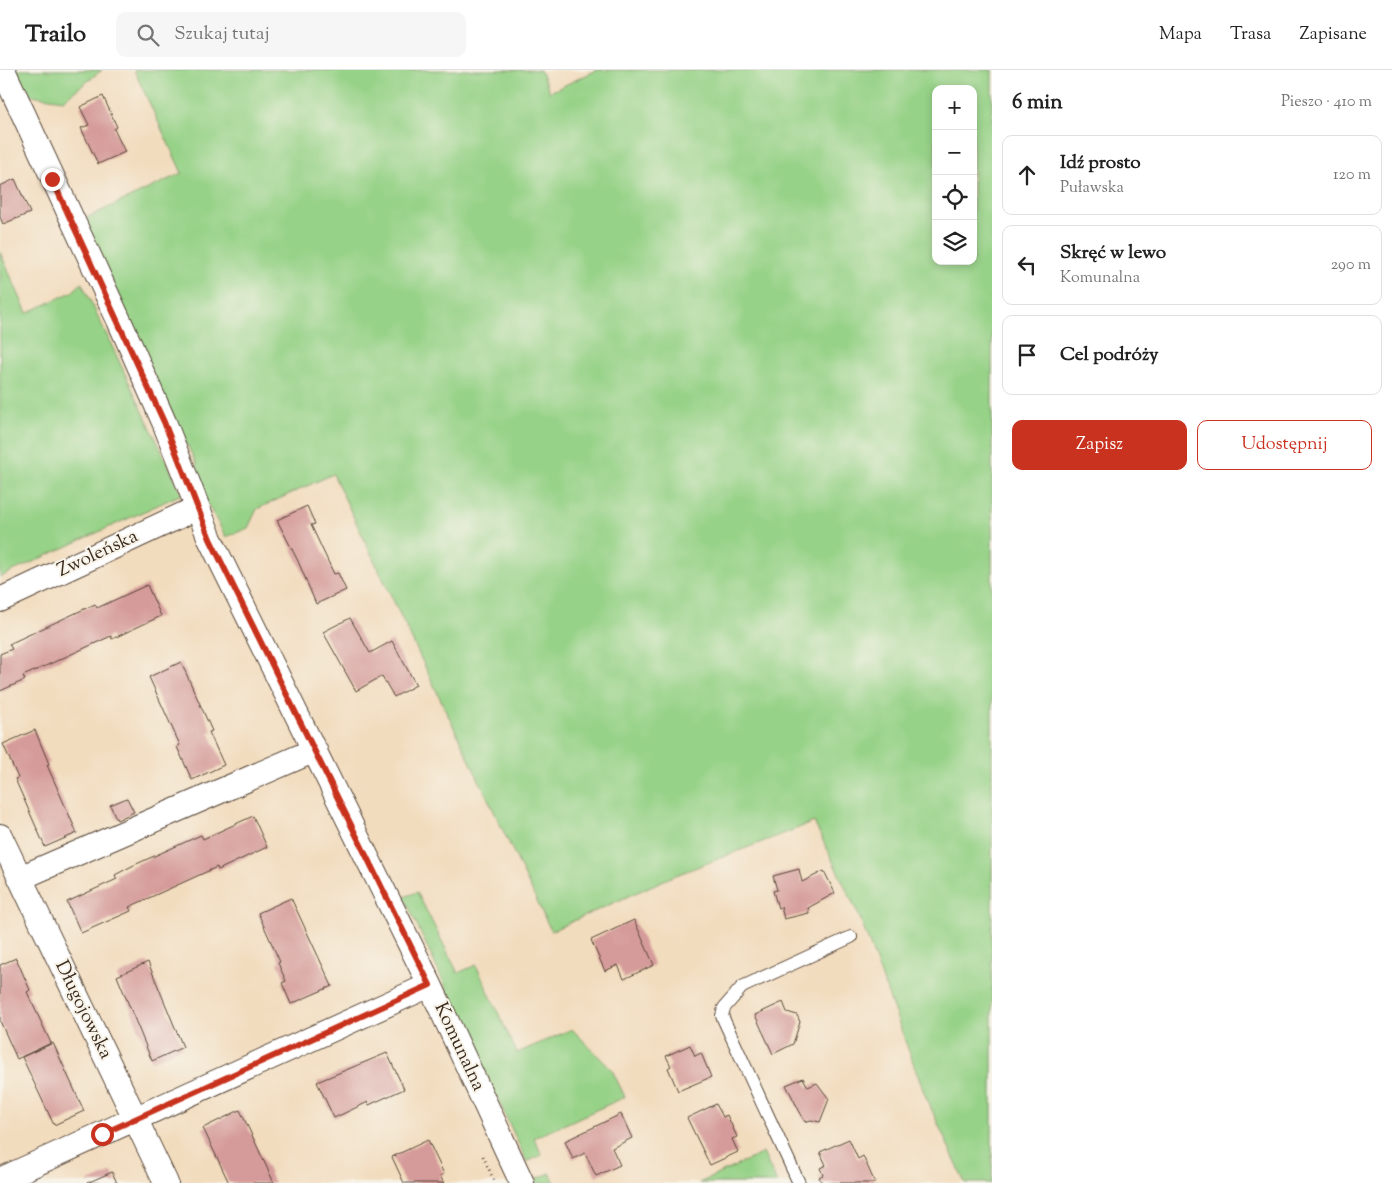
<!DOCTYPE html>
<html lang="pl">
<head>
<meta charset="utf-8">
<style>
	:root { --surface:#fff; --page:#f6f6f6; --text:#222; --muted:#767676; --line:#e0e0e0; --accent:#c8321e }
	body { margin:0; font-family:"Sorts Mill Goudy",serif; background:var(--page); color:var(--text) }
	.controls { position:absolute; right:15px; top:15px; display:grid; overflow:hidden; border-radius:10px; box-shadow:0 2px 8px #0003 }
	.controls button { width:45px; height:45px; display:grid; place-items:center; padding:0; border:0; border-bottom:1px solid var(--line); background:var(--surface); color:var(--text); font:25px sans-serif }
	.stop { position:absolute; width:15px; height:15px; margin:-11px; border:4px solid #c8321e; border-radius:50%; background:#fff }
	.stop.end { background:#c8321e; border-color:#fff; box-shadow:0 1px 5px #0008 }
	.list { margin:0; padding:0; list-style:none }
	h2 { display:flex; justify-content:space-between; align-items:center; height:65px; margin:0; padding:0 20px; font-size:21px }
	h2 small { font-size:16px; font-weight:400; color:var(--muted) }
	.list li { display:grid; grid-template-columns:32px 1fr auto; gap:15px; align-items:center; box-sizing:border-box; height:80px; margin:0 10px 10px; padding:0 10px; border:1px solid var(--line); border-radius:10px }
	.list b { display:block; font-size:19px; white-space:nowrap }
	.list p { margin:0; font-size:16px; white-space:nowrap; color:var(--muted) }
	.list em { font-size:16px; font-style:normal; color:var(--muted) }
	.actions { display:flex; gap:10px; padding:15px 20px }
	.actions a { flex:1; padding:11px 0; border:1px solid var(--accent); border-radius:10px; text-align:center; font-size:18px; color:var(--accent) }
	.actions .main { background:var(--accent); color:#fff }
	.icon { flex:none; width:28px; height:28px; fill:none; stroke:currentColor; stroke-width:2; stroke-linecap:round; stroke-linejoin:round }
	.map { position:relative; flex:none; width:992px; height:1113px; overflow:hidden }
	header { display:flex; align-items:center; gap:30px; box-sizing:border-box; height:70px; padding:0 25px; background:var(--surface); border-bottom:1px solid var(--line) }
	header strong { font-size:24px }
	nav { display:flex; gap:28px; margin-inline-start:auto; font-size:18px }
	.search { width:350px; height:45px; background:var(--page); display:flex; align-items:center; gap:12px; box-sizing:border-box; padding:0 18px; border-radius:10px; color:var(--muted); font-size:19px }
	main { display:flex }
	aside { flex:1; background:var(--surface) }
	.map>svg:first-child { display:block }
	.green { fill:#96d287; stroke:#687e52; fill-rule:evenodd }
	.building { fill:#d59b9a }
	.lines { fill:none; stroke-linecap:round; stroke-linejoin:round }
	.service-casing { stroke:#564536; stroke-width:14 }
	.minor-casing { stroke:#564536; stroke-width:26 }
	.path { stroke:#564536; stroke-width:3; stroke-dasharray:1 4; stroke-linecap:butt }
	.service { stroke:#fff; stroke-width:12 }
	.minor { stroke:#fff; stroke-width:24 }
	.route { stroke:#c8321e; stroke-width:6 }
	.labels { text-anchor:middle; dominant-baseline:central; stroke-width:4; stroke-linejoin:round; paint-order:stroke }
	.street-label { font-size:19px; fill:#3b2a1e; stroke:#f7f3e8 }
</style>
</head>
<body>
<header>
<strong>Trailo</strong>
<div class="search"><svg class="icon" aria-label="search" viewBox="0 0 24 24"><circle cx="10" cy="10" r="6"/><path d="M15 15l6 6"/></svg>Szukaj tutaj</div>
<nav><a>Mapa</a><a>Trasa</a><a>Zapisane</a></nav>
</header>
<main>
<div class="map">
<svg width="992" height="1113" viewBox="0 0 992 1113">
	<rect width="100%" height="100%" fill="#f7f3e8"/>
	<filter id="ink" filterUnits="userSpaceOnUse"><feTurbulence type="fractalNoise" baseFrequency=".02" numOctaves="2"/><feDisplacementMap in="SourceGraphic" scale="10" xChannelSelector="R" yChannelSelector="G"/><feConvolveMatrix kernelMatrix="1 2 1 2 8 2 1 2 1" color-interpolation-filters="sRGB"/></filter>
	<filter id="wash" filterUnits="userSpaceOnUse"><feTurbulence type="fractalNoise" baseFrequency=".0096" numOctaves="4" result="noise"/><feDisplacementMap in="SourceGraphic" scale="20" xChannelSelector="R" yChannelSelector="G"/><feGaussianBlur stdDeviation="1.12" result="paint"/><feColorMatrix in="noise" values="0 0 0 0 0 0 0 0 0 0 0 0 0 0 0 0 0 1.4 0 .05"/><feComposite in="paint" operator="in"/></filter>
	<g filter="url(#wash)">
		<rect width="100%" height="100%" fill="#f2dcbe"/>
		<path class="green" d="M13,0H102L63,30L24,24Z
			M134,0H540L550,22L597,0H992V1113H965L925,1025L860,848L814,752L671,807L551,861L333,404L257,439L248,458L226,467L203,426L196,393L156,311L84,149L182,103ZM936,19H973V191H936Z
			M0,182L27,243L72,222L82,213L182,424L0,507Z
			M417,822L458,903L476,895L517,983L572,959L612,1000L625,1027L534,1068L542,1085L527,1092L404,827Z
			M763,1083L777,1113H699Z
			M550,1103L555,1113H535L534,1110Z"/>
		<g id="blocks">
			<path class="building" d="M103,26L117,57L114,59L125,82L98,94L81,58L89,55L80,37Z
				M15,109L30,143L3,154L0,147V116Z
				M307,436L315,454L311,455L334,504L338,503L346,520L316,534L298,491L277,450Z
				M147,515L161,546L112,569L111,566L41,598L23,606L25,610L0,621V584L12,579L9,574L95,534L97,538Z
				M350,548L370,583L392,571L416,615L394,627L382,606L356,621L323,562Z
				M181,592L212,661L209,662L224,695L192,710L177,677L180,675L149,607Z
				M35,660L49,694L47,695L77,763L45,777L15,709L18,708L3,674Z
				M127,728L134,742L117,750L110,735Z
				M253,746L267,777L218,800L217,797L129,837L131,841L81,863L67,832L117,809L115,805L132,796L201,765L203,769Z
				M799,799L802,812L824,801L835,823L808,838L809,843L784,849L781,837L778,838L773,821L777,820L773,806Z
				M291,828L332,916L291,934L282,913L286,911L278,893L280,892L258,843Z
				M634,850L654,895L624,909L618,895L605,901L591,870Z
				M16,888L30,920L27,922L51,973L17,989L0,951V895Z
				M148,892L183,977L152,991L117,906Z
				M783,932L787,942L797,945L800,952L793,974L773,984L755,945Z
				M53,973L84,1041L54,1055L22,987Z
				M690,975L695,986L701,983L711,1007L678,1021L668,998L671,996L666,986Z
				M387,983L404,1019L369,1035L368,1032L334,1048L317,1012Z
				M803,1008L808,1017L817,1013L829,1029L820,1052L811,1050L805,1052L786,1015Z
				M716,1034L723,1047L727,1045L737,1067L732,1069L738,1082L710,1095L687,1048Z
				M240,1040L256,1074L274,1113H229L203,1058Z
				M621,1044L632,1068L612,1078L620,1095L596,1106L585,1083L573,1089L565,1071Z
				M849,1069L858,1089L863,1086L875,1113H822L819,1107L823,1105L820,1098L826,1095L820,1082Z
				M428,1070L444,1104L440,1106L444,1113H404L392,1087Z
				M112,1102L117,1113H87Z"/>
		</g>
	</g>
	<g filter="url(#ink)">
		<use href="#blocks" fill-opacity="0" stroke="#564536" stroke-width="1"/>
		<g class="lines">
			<g class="service-casing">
				<path id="service" d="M799,1113L722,946L724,938L742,917L851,867"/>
			</g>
			<g class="minor-casing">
				<path id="minor" d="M3,0L122,257L164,352L210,469L430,915L522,1113
					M0,530L197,438
					M0,766L166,1113
					M20,808L315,680
					M0,1110L430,915"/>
			</g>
			<path class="path" d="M483,1086L495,1113"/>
			<use href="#service" class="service"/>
			<use href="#minor" class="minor"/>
		</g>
	</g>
	<g class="lines" filter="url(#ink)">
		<path class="route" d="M52,109L164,352L210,469L430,915L102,1064"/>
	</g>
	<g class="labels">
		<g class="street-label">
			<text transform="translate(98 484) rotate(-25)">Zwoleńska</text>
			<text transform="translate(83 940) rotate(64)">Długojowska</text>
			<text transform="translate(459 977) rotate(65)">Komunalna</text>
		</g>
	</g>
</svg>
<div class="controls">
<button>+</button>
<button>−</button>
<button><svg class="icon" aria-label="locate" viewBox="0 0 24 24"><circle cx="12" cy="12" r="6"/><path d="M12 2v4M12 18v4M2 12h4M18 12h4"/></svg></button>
<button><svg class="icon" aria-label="layers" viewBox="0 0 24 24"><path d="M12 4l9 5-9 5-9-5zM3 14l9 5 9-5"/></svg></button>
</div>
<div class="stop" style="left:102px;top:1064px"></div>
<div class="stop end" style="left:52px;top:109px"></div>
</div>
<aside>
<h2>6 min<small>Pieszo · 410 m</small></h2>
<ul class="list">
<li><svg class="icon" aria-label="ahead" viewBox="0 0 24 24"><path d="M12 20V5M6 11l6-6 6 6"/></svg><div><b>Idź prosto</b><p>Puławska</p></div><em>120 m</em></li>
<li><svg class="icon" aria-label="left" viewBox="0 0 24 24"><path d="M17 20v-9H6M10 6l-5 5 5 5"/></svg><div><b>Skręć w lewo</b><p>Komunalna</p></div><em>290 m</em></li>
<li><svg class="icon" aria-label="arrive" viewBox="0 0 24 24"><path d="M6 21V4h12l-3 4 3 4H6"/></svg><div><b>Cel podróży</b></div></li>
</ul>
<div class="actions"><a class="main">Zapisz</a><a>Udostępnij</a></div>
</aside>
</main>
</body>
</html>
